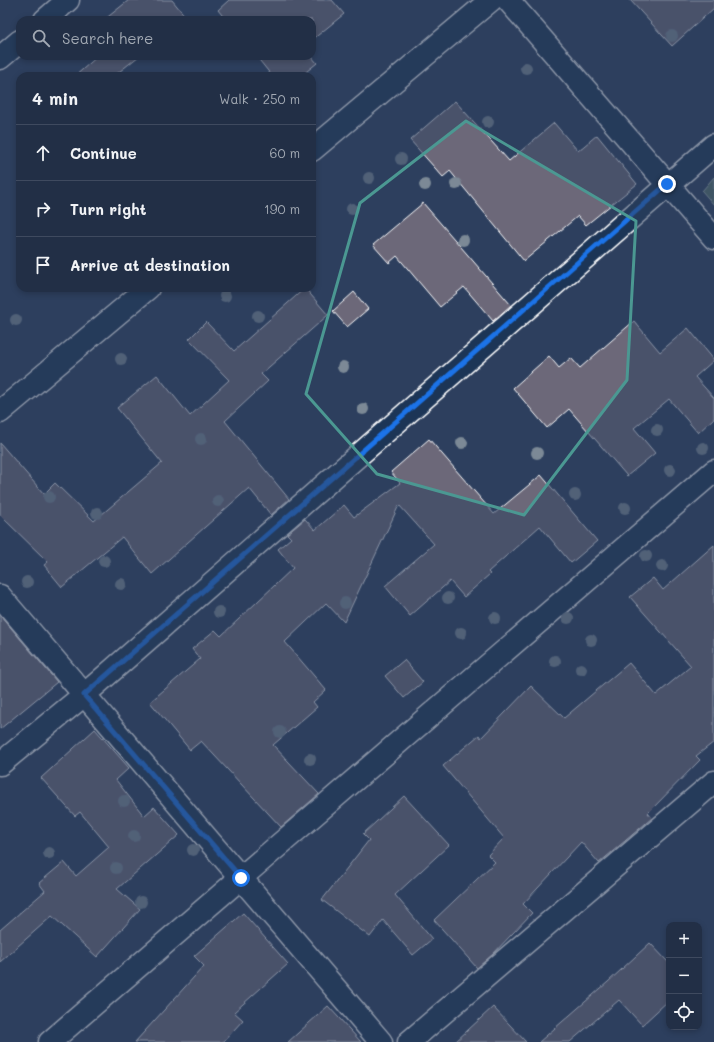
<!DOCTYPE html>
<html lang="en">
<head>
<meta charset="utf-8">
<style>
	:root { --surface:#222f46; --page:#2a374d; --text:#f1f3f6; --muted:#a2a9b3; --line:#3f4a5f }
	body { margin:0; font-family:Mali,sans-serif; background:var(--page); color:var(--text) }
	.controls { position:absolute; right:12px; bottom:12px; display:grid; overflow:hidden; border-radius:8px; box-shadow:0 2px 6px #0003 }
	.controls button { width:36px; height:36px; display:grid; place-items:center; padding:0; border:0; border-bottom:1px solid var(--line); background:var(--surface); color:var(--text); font:20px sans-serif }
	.stop { position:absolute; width:12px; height:12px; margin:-9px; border:3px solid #1a73e8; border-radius:50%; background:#fff }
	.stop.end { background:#1a73e8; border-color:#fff; box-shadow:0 1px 4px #0008 }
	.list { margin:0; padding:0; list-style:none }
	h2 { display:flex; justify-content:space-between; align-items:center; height:52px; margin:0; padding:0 16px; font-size:17px }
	h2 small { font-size:13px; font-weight:400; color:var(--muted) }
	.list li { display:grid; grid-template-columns:26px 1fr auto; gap:12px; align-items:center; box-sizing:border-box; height:56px; padding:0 16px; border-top:1px solid var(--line) }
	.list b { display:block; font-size:15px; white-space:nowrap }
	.list em { font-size:13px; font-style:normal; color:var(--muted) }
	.icon { flex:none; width:22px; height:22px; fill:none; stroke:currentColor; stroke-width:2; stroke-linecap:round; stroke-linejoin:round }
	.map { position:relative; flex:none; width:714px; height:1042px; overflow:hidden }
	.search { position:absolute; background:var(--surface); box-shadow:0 2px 6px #0003; left:16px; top:16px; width:300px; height:44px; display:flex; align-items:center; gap:10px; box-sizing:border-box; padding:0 14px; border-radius:12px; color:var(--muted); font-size:15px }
	.panel { position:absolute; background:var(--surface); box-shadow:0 2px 6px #0003; left:16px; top:72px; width:300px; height:220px; border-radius:12px }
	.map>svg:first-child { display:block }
	.green { fill:#556f6c; stroke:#aab7b6 }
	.building { fill:#6c6779; stroke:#fff }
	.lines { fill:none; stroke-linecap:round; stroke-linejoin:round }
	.minor-casing { stroke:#fff; stroke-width:25 }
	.tertiary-casing { stroke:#fff; stroke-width:25 }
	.minor { stroke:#1d3557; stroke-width:22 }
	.tertiary { stroke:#1d3557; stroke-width:22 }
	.tree { fill:#7b8996 }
	.route { stroke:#1a73e8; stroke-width:5 }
	.marked { fill:none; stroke:#4b9892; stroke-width:3; stroke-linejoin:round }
</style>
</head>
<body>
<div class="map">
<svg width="714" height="1042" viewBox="0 0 714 1042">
	<rect width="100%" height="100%" fill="#2d3f5e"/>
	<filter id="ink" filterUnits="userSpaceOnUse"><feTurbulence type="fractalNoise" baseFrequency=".025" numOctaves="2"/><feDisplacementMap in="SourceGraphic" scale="8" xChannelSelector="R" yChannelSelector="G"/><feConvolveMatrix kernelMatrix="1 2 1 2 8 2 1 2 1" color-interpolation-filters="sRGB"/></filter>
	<g filter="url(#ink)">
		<path class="green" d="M714,177V205L702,191Z"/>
		<path class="building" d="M129,0H172L186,17L183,20H104Z
			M229,0H332L344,14L312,40V20H226L218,10Z
			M630,0H714V8L672,46Z
			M98,56H139L114,76H75Z
			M256,56H311L317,63L301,76H272Z
			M455,101L509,161L554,123L578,151L597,135L637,184L586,225L578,216L524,261L450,171L443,177L410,140Z
			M423,203L511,305L493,321L464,287L440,307L397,256L389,263L373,245Z
			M305,288L328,315L261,374L268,381L225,421L289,499L271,515L249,488L152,574L122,537L62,587L44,565L48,562L0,515V443L44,494L55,483L94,521L162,463L117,408L157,375L190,416L229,380L189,339L206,322L234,351Z
			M354,292L368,309L347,327L333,311Z
			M634,321L660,352L688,328L714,360L695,377L714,398V418L698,433L669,399L634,428L655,453L627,476L569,409L547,428L513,388L549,356L559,368L571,358L580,368Z
			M429,439L494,514L541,475L597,541L571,563L540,526L488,572L490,574L464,597L450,581L410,616L385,586L434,544L399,505L344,622L326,603L285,642L326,690L313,702L317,707L273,745L319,794L281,827L201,741L190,750L150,702L200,659L192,649L215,630L221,636L293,568L278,549L291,538L287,534L305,519L315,530L344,505L354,517L400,483L391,472Z
			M714,545V742L696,756L700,760L648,813L652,818L599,863L581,842L523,904L532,913L493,954L477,968L434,920L495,862L488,855L504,838L443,766L479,735L481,738L531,686L564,718L629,663L656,695L691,666L630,597L653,578L663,590Z
			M0,615L57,682L0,729Z
			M404,660L423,682L404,698L385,676Z
			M95,729L129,768L116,780L144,816L154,807L179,835L117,889L140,909L97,957L52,916L0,962V930L45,891L39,883L64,862L76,876L109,847L80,812L75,816L41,778Z
			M404,796L449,845L395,895L432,939L413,955L383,920L370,937L322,900L369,840L363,834Z
			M243,913L288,964L234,1012L243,1020L223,1042H135L204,966L194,956Z
			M650,943L669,963V1000L642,1025L619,1000L570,1042H539L608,982Z
			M328,1006L361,1042H288Z
			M493,1007L526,1042H455Z"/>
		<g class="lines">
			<g class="minor-casing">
				<path id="minor" d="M508,0L714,238
					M45,20L68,0
					M0,58L20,41
					M0,596L381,1042
					M0,764L84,695L714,145
					M50,1042L714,471
					M409,1042L714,782"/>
			</g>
			<g class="tertiary-casing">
				<path id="tertiary" d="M312,150L491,0
					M0,412L148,288"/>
			</g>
			<use href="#minor" class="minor"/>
			<use href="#tertiary" class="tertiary"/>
		</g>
		<g class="tree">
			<circle cx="672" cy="36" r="6"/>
			<circle cx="526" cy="68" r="6"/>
			<circle cx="488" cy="122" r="6"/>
			<circle cx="401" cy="159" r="6"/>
			<circle cx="369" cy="178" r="6"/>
			<circle cx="456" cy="184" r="6"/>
			<circle cx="425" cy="185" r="6"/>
			<circle cx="352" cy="209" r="6"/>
			<circle cx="463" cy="240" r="6"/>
			<circle cx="225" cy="296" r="6"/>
			<circle cx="258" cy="316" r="6"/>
			<circle cx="16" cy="320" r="6"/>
			<circle cx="121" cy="359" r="6"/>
			<circle cx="343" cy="367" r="6"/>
			<circle cx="363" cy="409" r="6"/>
			<circle cx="657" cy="430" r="6"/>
			<circle cx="201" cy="439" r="6"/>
			<circle cx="462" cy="443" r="6"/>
			<circle cx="703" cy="448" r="6"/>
			<circle cx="537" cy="453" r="6"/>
			<circle cx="670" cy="470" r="6"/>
			<circle cx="575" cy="495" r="6"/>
			<circle cx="49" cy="497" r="6"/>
			<circle cx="218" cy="501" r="6"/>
			<circle cx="625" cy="508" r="6"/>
			<circle cx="97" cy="513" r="6"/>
			<circle cx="646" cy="556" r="6"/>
			<circle cx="104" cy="561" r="6"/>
			<circle cx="662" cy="566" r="6"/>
			<circle cx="27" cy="582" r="6"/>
			<circle cx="121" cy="584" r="6"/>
			<circle cx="448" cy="598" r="6"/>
			<circle cx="345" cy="603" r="6"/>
			<circle cx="219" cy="612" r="6"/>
			<circle cx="495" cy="618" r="6"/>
			<circle cx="568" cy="618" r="6"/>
			<circle cx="461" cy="633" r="6"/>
			<circle cx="591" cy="640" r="6"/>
			<circle cx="555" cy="661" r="6"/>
			<circle cx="581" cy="669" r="6"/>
			<circle cx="280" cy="732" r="6"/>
			<circle cx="310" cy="759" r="6"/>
			<circle cx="124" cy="801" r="6"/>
			<circle cx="134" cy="836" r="6"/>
			<circle cx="193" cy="850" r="6"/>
			<circle cx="49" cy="853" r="6"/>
			<circle cx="116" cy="868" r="6"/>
			<circle cx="141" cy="902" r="6"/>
		</g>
	</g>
	<g class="lines" filter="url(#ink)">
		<path class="route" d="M241,878L84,695L667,184"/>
	</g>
	<path d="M0 0H714V1042H0ZM466,121L636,221L627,380L524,515L377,474L306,394L360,203Z" fill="#2d3f5e" fill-opacity=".55" fill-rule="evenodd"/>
	<path class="marked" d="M466,121L636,221L627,380L524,515L377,474L306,394L360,203Z"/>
</svg>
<div class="controls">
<button>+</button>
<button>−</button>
<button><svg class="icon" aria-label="locate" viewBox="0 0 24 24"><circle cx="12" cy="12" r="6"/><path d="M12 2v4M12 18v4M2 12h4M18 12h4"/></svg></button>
</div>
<div class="stop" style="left:241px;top:878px"></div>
<div class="stop end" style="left:667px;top:184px"></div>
<div class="search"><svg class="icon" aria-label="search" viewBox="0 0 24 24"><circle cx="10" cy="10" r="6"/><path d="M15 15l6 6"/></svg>Search here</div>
<section class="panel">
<h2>4 min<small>Walk · 250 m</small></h2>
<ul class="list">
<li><svg class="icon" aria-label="ahead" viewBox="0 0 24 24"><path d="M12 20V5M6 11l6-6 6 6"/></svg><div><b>Continue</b></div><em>60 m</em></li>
<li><svg class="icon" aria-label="right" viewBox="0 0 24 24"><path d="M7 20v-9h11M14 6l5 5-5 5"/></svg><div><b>Turn right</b></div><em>190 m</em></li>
<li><svg class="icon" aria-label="arrive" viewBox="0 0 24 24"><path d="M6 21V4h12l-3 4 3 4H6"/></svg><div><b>Arrive at destination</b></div></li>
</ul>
</section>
</div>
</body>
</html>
